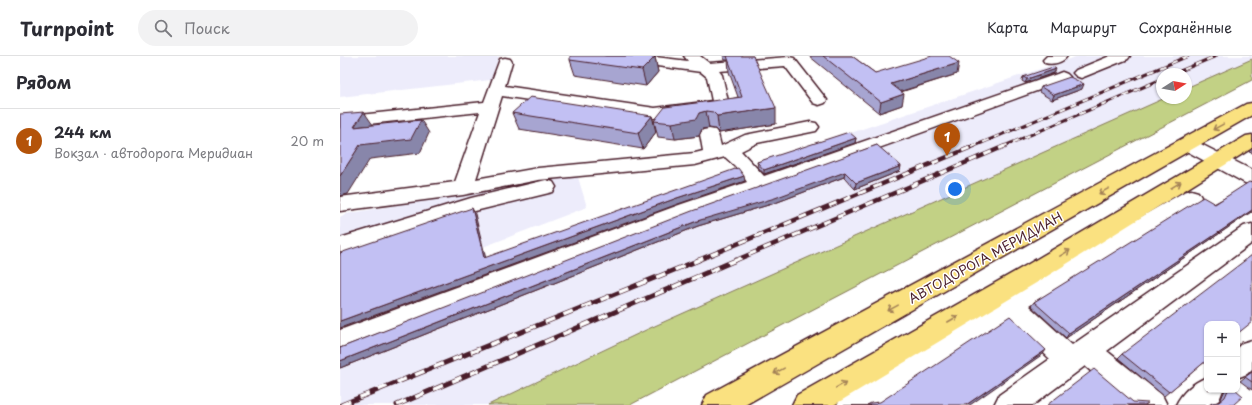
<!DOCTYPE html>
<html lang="ru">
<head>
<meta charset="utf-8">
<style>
	:root { --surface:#fff; --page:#f2f2f3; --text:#2b2b33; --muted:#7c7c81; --line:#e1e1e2; --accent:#b45309 }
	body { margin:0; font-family:"Playpen Sans",sans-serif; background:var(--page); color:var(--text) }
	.controls { position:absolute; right:12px; bottom:12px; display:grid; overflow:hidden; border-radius:8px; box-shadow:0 1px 3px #0004 }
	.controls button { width:36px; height:36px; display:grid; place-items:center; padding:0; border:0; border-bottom:1px solid var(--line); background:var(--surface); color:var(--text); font:20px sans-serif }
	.compass { position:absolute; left:816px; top:12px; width:36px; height:36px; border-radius:50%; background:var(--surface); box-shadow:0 1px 3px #0004; rotate:79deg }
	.you { position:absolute; left:615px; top:133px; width:14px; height:14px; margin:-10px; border:3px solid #fff; border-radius:50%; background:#1a73e8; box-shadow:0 0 0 6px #1a73e833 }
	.badge { display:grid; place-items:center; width:26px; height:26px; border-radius:50%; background:var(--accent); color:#fff; font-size:13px; font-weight:700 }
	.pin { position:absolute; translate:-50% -33px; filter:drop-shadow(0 1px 2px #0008) }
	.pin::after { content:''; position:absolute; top:21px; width:14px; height:12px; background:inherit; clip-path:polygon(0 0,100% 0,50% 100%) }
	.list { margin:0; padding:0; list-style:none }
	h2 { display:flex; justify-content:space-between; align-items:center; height:52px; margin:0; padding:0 16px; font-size:17px }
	h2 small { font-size:13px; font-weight:400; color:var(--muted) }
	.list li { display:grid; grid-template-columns:26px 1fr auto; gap:12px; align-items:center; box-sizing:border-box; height:64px; padding:0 16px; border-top:1px solid var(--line) }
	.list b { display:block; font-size:15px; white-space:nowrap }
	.list p { margin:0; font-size:13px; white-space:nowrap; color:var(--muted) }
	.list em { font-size:13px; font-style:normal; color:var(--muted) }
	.icon { flex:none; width:22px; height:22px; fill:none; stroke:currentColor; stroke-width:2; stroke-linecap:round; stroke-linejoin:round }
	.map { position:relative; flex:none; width:912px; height:349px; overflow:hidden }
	header { display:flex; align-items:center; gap:24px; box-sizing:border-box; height:56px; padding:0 20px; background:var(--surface); border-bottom:1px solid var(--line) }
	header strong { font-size:19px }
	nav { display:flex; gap:22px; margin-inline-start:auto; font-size:14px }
	.search { width:280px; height:36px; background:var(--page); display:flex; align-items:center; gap:10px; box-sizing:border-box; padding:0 14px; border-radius:22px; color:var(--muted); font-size:15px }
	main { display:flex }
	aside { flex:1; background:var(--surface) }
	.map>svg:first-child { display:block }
	.built { fill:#edecfb }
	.green { fill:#c2d185; stroke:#867858 }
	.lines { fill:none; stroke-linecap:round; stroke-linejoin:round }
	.minor-casing { stroke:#4a1f2b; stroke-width:3 }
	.major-casing { stroke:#4a1f2b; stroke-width:3 }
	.minor { fill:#fff; fill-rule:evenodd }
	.major { fill:#fae180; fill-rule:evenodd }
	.rail-far2-casing { stroke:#4a1f2b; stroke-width:3 }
	.rail-far1-casing { stroke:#4a1f2b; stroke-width:4.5 }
	.rail-casing { stroke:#4a1f2b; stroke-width:5 }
	.rail-far2 { stroke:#fff; stroke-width:2; stroke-dasharray:6; stroke-linecap:butt }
	.rail-far1 { stroke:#fff; stroke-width:3; stroke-dasharray:8; stroke-linecap:butt }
	.rail { stroke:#fff; stroke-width:3.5; stroke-dasharray:10; stroke-linecap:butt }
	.wall { fill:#a7a5d1; stroke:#4a1f2b }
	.shaded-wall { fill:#8886aa; stroke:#4a1f2b }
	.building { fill:#c2c0f3; stroke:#4a1f2b }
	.oneway { stroke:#a28056 }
	.labels { text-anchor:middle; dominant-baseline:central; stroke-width:3; stroke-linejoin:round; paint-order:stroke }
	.street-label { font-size:13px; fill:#4a1f2b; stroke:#fff }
</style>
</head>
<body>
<header>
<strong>Turnpoint</strong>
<div class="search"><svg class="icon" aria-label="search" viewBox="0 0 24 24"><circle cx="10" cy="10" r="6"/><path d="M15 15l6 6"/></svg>Поиск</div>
<nav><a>Карта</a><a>Маршрут</a><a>Сохранённые</a></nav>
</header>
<main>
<aside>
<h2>Рядом<small></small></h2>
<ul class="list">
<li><span class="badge">1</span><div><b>244 км</b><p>Вокзал · автодорога Меридиан</p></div><em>20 m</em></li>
</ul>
</aside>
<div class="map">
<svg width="912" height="349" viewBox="0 0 912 349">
	<rect width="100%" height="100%" fill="#fff"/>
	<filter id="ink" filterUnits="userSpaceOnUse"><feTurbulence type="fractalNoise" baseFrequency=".025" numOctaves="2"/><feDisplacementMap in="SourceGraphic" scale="8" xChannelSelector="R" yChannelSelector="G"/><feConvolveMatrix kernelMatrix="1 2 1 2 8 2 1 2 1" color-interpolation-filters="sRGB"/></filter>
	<g filter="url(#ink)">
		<path class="built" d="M0,0H159L151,24L0,41Z
			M738,0H912V4L846,34V18H822V42H827L308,273L148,349H0V255L354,130Z
			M237,118L247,151L0,246V161L5,158Z"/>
		<path class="green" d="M912,3V24L290,349H148L308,273L825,42H846V32Z"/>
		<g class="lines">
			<g class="minor-casing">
				<path id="minor" d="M266,0H307L348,5L344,0H360L369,7L449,1L454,2L487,44L485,47L479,49L473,47L445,10L379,15L382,19L389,49L387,53L315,62L162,40L136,123L198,112L355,97L363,95L360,78L363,74L369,73L375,74L378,78L381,90L405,79L470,66L476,67L479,71L476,75L417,87L401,95L424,120L717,18L722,16L727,18L730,21L727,24L353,159L0,298V274L339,149L407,126L395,110L385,101L355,109L198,124L123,139L0,155V141L115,126L140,56L0,71V61L144,46L160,3L165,2L170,3L172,6L165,30L315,52L372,45L367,21L361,16L273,4L268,3Z
					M707,0H727C723,7 712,9 705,7L703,4Z
					M770,0H790L788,3L746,20L741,22L736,20L733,17L736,14Z
					M847,82L853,84L912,114V128L905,127L841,92L838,88L841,84Z
					M206,124L213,126L216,131L213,136L135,155L0,198V182L131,142Z
					M851,134L858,136L861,141L858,146L689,250L732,289L904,170L912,168V187L767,295L822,339L827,349H790L745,310L693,349H654L659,339L710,303L668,263L538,349H497L502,339L661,242L844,136Z
					M912,284V313L907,318L897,322V292L902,287Z
					M867,321V334H883L879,344L873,349H836C842,336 853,327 867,321Z"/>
			</g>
			<g class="major-casing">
				<path id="major" d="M912,47V59L405,349H362L367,339L906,48Z
					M912,79V92L701,224L494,349H452L457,339L685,210L906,80Z"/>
			</g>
			<use href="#minor" class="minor"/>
			<use href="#major" class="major"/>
			<g class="rail-far2-casing">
				<path id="rail-far2" d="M833,18L876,0
					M632,91L848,0
					M662,91L822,23"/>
			</g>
			<g class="rail-far1-casing">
				<path id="rail-far1" d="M356,205L634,90
					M394,205L665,90"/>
			</g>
			<g class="rail-casing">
				<path id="rail" d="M1,349L359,204
					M57,349L396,204"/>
			</g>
			<use href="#rail-far2" class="rail-far2"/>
			<use href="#rail-far1" class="rail-far1"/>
			<use href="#rail" class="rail"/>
		</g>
		<path class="wall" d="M383,0H413L436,68L379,77L375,73L369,72L362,73L359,80L335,83L318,81L314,65L398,41L389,16L388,4H385Z
			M469,0H512L535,17L617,18L561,36L562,49L539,57Z
			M315,1L318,16L306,30L235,19L230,4Z
			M714,17L685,27L682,25L683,21Z
			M701,31L742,33L712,44L699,36Z
			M172,57L312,60L316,76L303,93L179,73Z
			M516,82L515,87L424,118L418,111L417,106Z
			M537,89L560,115L515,133L504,121L435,147L358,170L0,312V292Z
			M912,92V97L909,96Z
			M912,127V157L911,156L726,282L691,250L694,246Z
			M782,298L867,304L824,340L778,302Z
			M912,315V334L900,325L909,318Z
			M885,334H896L893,349H869L872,347L879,346L880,345Z"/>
		<path class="shaded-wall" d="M315,1L318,16L306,30L302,14Z
			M619,7L617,18L549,39L551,28Z
			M716,13L714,17L685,27L687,23Z
			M744,28L742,33L712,44L714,39Z
			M564,38L562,49L539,57L541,46Z
			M436,52V68L379,77L377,60Z
			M366,55L369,72L362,73L359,80L335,83L332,67L359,57Z
			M24,56L33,69L14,71Z
			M312,60L316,76L303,93L298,77Z
			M81,64L89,77L80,97L30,103L8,138L0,140V120L20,89Z
			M516,82L515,87L424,118V114Z
			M561,110L560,115L515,133L516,127Z
			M505,116L504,121L435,147L358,170L0,312V305L357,165Z
			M404,120L405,125L338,148L0,272V265L337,142Z
			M132,152L135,158L147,207L144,202Z
			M912,154L911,156L726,282L729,277Z
			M706,294L703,298L630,349H626Z"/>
		<path class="building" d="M230,0H306L315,1L302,14L230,4Z
			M387,0H413L436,52L377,60L373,56L366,55L359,57L356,63L332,67L314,65L325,51L402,41Z
			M483,0H512L535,17L592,0H609L619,7L551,28L564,38L541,46Z
			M713,11L716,13L687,23L683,21Z
			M730,21L744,28L714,39L701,31Z
			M190,41L312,60L298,77L172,57Z
			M24,56L14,71L81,64L71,83L20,89L0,120V58Z
			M509,76L516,82L424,114L417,106Z
			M537,89L561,110L516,127L505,116L435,142L357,165L0,305V292L352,155Z
			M398,112L404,120L337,142L0,265V197L132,152L144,202Z
			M909,126L912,127V154L729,277L694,246L863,141L875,148Z
			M912,199V266L897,278V268H867V304L829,336L782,298Z
			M670,260L706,294L626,349H527L531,347L540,346Z
			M754,313L793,346L808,347L805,349H707Z
			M912,316V326L905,321Z
			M888,334H896L903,340L893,349H870L872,347L879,346L885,341Z"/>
		<defs><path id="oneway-shaft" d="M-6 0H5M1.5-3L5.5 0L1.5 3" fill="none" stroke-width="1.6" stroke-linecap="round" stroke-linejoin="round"/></defs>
		<g class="oneway">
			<use href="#oneway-shaft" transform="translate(878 71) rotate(151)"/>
			<use href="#oneway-shaft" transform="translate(836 129) rotate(-31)"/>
			<use href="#oneway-shaft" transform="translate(764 135) rotate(151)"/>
			<use href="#oneway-shaft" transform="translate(725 197) rotate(-31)"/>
			<use href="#oneway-shaft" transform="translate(553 252) rotate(151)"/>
			<use href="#oneway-shaft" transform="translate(613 263) rotate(-30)"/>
			<use href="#oneway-shaft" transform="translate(439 315) rotate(151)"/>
			<use href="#oneway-shaft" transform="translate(501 329) rotate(-30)"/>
		</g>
	</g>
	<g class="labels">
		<g class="street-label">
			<text transform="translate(645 201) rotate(-29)">АВТОДОРОГА МЕРИДИАН</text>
		</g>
	</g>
</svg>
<div class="controls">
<button>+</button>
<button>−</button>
</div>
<svg class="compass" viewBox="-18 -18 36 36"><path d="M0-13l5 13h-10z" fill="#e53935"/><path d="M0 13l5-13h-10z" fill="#7c7c81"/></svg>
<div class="you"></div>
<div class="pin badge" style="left:607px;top:100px">1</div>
</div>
</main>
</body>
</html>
